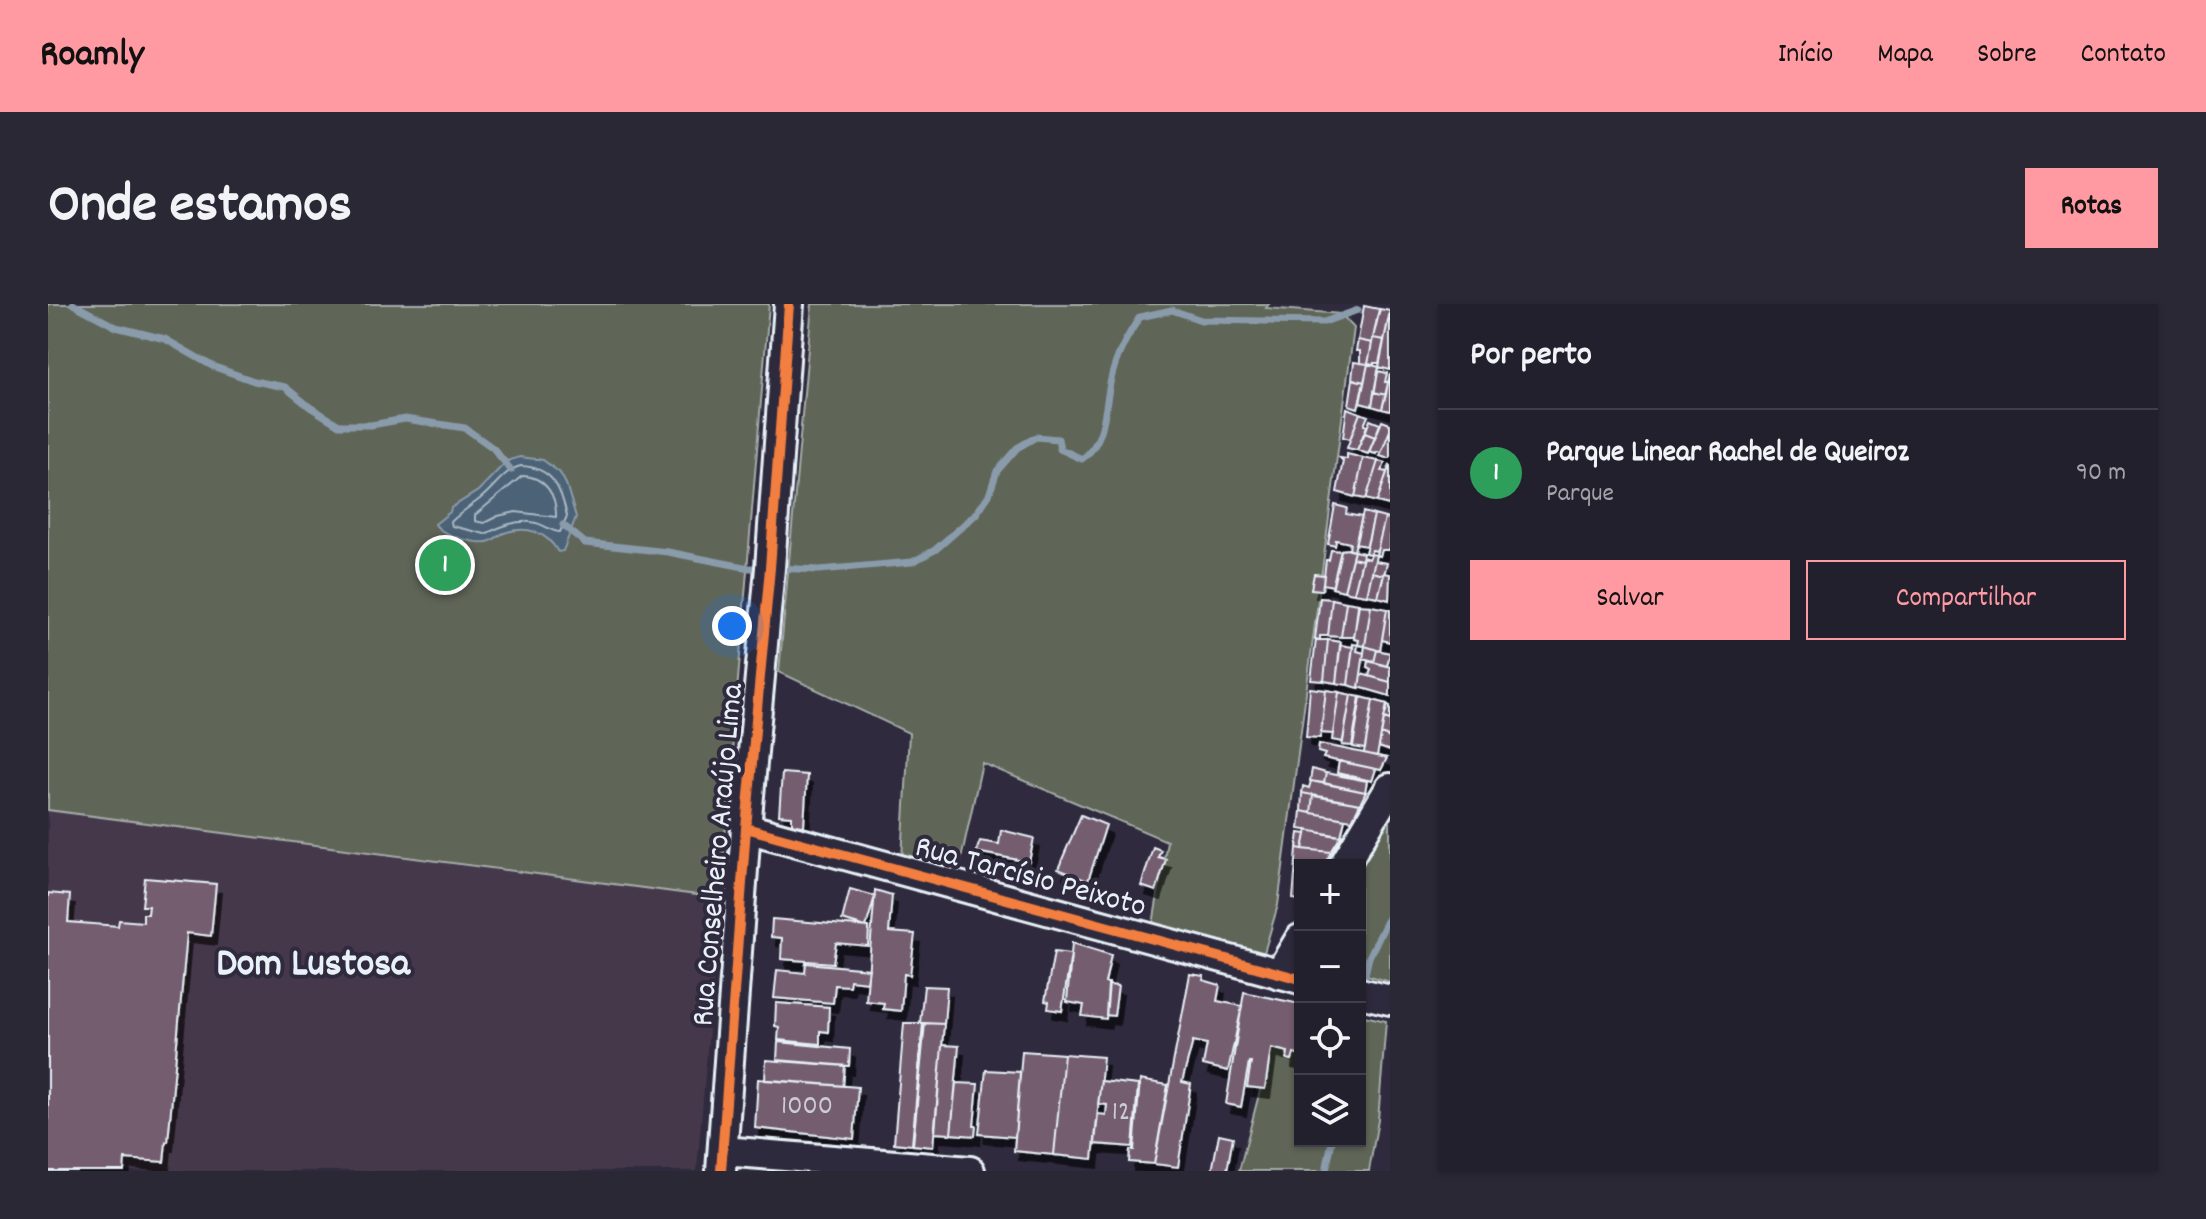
<!DOCTYPE html>
<html lang="pt">
<head>
<meta charset="utf-8">
<style>
	:root { --surface:#23202e; --page:#2b2836; --text:#f1f3f6; --muted:#a3a3aa; --line:#403e4a; --accent:#ff9aa2 }
	body { margin:0; font-family:Dekko,sans-serif; background:var(--page); color:var(--text) }
	.controls { position:absolute; right:24px; bottom:24px; display:grid; overflow:hidden; border-radius:0px; box-shadow:0 2px 6px #0004 }
	.controls button { width:72px; height:72px; display:grid; place-items:center; padding:0; border:0; border-bottom:2px solid var(--line); background:var(--surface); color:var(--text); font:40px sans-serif }
	.you { position:absolute; left:684px; top:322px; width:28px; height:28px; margin:-20px; border:6px solid #fff; border-radius:50%; background:#1a73e8; box-shadow:0 0 0 12px #1a73e833 }
	.badge { display:grid; place-items:center; width:52px; height:52px; border-radius:50%; background:var(--accent); color:#fff; font-size:26px; font-weight:700 }
	.pin { position:absolute; translate:-50% -50%; border:4px solid #fff; box-shadow:0 2px 8px #0006 }
	.list { margin:0; padding:0; list-style:none }
	h2 { display:flex; justify-content:space-between; align-items:center; height:104px; margin:0; padding:0 32px; font-size:34px }
	h2 small { font-size:26px; font-weight:400; color:var(--muted) }
	.list li { display:grid; grid-template-columns:52px 1fr auto; gap:24px; align-items:center; box-sizing:border-box; height:128px; padding:0 32px; border-top:2px solid var(--line) }
	.list b { display:block; font-size:30px; white-space:nowrap }
	.list p { margin:0; font-size:26px; white-space:nowrap; color:var(--muted) }
	.list em { font-size:26px; font-style:normal; color:var(--muted) }
	.actions { display:flex; gap:16px; padding:24px 32px }
	.actions a { flex:1; padding:18px 0; border:2px solid var(--accent); border-radius:0px; text-align:center; font-size:28px; color:var(--accent) }
	.actions .main { background:var(--accent); color:#111 }
	.icon { flex:none; width:44px; height:44px; fill:none; stroke:currentColor; stroke-width:2; stroke-linecap:round; stroke-linejoin:round }
	.map { position:relative; flex:none; width:1342px; height:867px; overflow:hidden; border-radius:0px }
	header { display:flex; align-items:center; gap:48px; box-sizing:border-box; height:112px; padding:0 40px; background:var(--accent); color:#111 }
	header strong { font-size:38px }
	nav { display:flex; gap:44px; margin-inline-start:auto; font-size:28px }
	.intro { display:flex; align-items:center; justify-content:space-between; box-sizing:border-box; height:192px; padding:0 48px }
	h1 { margin:0; font-size:56px }
	.button { padding:20px 36px; border-radius:0px; background:var(--accent); color:#111; font-size:28px; font-weight:700 }
	main { display:flex; gap:48px; padding:0 48px }
	aside { flex:1; background:var(--surface); border-radius:0px; box-shadow:0 2px 6px #0004 }
	.map>svg:first-child { display:block }
	.built { fill:#44394c }
	.green { fill:#5f6659; stroke:#a4aca8; stroke-width:2 }
	.water { fill:#4c6277; stroke:#8a9bab; stroke-width:2 }
	.lines { fill:none; stroke-linecap:round; stroke-linejoin:round }
	.shore { stroke:#aab8c4; stroke-width:2 }
	.stream { stroke:#8a9bab; stroke-width:7 }
	.building { fill:#745d70; stroke:#e8f1f8; stroke-width:2; filter:url(#shadow) }
	.minor-casing { stroke:#e8f1f8; stroke-width:34 }
	.minor { stroke:#2f2a3d; stroke-width:28 }
	.cycleway-casing { stroke:#2f2a3d; stroke-width:15 }
	.cycleway { stroke:#f27e40; stroke-width:10 }
	.labels { text-anchor:middle; dominant-baseline:central; stroke-width:8; stroke-linejoin:round; paint-order:stroke }
	.number-label { font-size:28px; fill:#cbccd6 }
	.street-label { font-size:32px; fill:#e8f1f8; stroke:#2f2a3d }
	.district-label { font-size:40px; font-weight:bold; fill:#e8f1f8; stroke:#2f2a3d }
</style>
</head>
<body>
<header>
<strong>Roamly</strong>
<nav><a>Início</a><a>Mapa</a><a>Sobre</a><a>Contato</a></nav>
</header>
<div class="intro"><h1>Onde estamos</h1><a class="button">Rotas</a></div>
<main>
<div class="map">
<svg width="1342" height="867" viewBox="0 0 1342 867">
	<defs>
		<filter id="shadow"><feDropShadow dx="5" dy="9" stdDeviation="0" flood-color="#0009"/></filter>
	</defs>
	<rect width="100%" height="100%" fill="#2f2a3d"/>
	<filter id="ink" filterUnits="userSpaceOnUse"><feTurbulence type="fractalNoise" baseFrequency=".0125" numOctaves="2"/><feDisplacementMap in="SourceGraphic" scale="16" xChannelSelector="R" yChannelSelector="G"/><feConvolveMatrix kernelMatrix="1 2 1 2 8 2 1 2 1" color-interpolation-filters="sRGB"/></filter>
	<g filter="url(#ink)">
		<path class="built" d="M0,506L672,594L649,867H0Z"/>
		<path class="green" d="M0,0H721L672,594L0,506Z
			M764,0H1221L1218,4L1293,10L1306,24L1230,601L1215,652L1104,626L1119,537L934,459L910,569L854,555L861,429L731,368Z
			M1342,476V678L1312,669V561Z
			M1235,698L1252,701V837H1312V711L1338,717L1330,816L1321,867H1191Z"/>
		<path class="water" d="M472,153L495,156L512,169L518,180L528,213L515,247L510,248C499,228 479,221 456,229C450,231 446,237 439,238C427,240 393,231 387,220L402,208L403,204L430,187L459,157Z"/>
		<g class="lines">
			<path class="shore" d="M473,162C504,163 513,184 519,212L512,228C504,228 497,221 488,219C469,215 454,222 437,230L404,222L403,218C413,208 423,202 433,194C446,184 457,165 473,162Z
				M474,172C497,172 509,192 508,213L468,208L450,212L436,219L427,217V211Z"/>
			<path class="stream" d="M25,0L68,23L117,35L164,62L206,77L237,83L262,103L291,121H323L357,115L417,124L445,144L463,166
				M515,221L537,239L620,248L701,264H718
				M730,264L771,266L864,258L887,246L928,210L941,191L949,167L969,144L988,133L1010,135L1012,145L1034,155C1059,137 1056,103 1063,75C1068,52 1079,32 1092,13L1124,6L1153,16L1276,18L1310,6
				M1314,683L1321,653L1342,611
				M1278,867L1284,837"/>
		</g>
		<path class="building" d="M1316,2L1331,5L1324,39L1310,36Z
			M1332,5L1342,7L1336,36L1325,34Z
			M1342,7V66L1331,63Z
			M1325,34L1336,36L1331,59H1326V61L1320,60Z
			M1310,36L1324,39L1320,60L1312,59V47H1308Z
			M1306,58L1320,60L1316,78L1304,75Z
			M1320,60L1331,63L1324,102L1312,99Z
			M1330,67L1339,69L1337,78H1340L1338,91L1326,88Z
			M1342,70V107L1334,105Z
			M1305,75L1316,78L1310,104L1301,101Z
			M1326,88L1338,91L1334,105L1324,102Z
			M1299,104L1312,109L1302,135L1295,133Z
			M1312,109L1320,112L1316,121L1319,122L1309,146L1299,144Z
			M1322,116L1332,120L1327,133L1317,129Z
			M1334,117L1342,120V126L1333,149L1329,148L1328,150L1321,148Z
			M1342,126V154H1338L1332,152Z
			M1317,129L1327,133L1320,150L1309,146Z
			M1299,150L1315,154L1307,193L1289,188L1295,157L1292,154L1299,155Z
			M1315,154L1330,157L1318,195L1307,193Z
			M1330,157L1337,159L1334,167L1339,168L1329,198L1318,195Z
			M1342,160V196L1341,201L1329,198Z
			M1287,201L1299,204L1298,210L1314,213L1306,247L1301,246L1302,239L1288,236L1287,242L1280,240Z
			M1315,208L1326,211L1319,242L1307,240Z
			M1326,211L1337,214L1329,247L1324,246L1322,250L1317,249Z
			M1337,214L1342,215V243L1341,246H1334L1332,252L1328,251Z
			M1300,245L1306,247L1296,287L1284,284L1293,246Z
			M1283,246L1293,247L1285,282L1275,280L1278,256H1281Z
			M1306,247L1315,249L1314,256L1304,254Z
			M1323,250L1328,251L1319,291L1306,289L1315,253L1321,255Z
			M1304,254L1314,256L1306,289L1296,287Z
			M1327,257L1339,259L1336,271L1324,268Z
			M1324,268L1336,271L1330,293L1319,291Z
			M1336,269L1342,270L1341,296L1330,293Z
			M1266,270L1276,271L1274,286L1263,285Z
			M1272,294L1284,295L1280,332H1272V336L1267,335Z
			M1284,295L1298,298L1293,333L1280,332Z
			M1298,298L1311,300L1306,333H1293Z
			M1310,301L1323,302L1317,342L1310,341L1311,336L1306,335Z
			M1323,302L1339,305L1332,347L1317,342Z
			M1339,305L1342,306V338L1334,336Z
			M1268,336H1280L1276,377L1263,376Z
			M1280,336L1293,338L1288,379L1276,377Z
			M1305,340L1310,341L1309,347L1316,349L1311,384L1300,381Z
			M1292,341L1305,343L1300,381L1288,379Z
			M1317,342L1329,346L1326,358L1315,355Z
			M1329,346L1342,349L1339,362L1326,358Z
			M1320,357L1342,363V378L1321,372L1323,365L1319,363Z
			M1313,370L1342,378V392L1311,383Z
			M1262,384L1278,386L1272,434L1258,433Z
			M1278,386L1291,388L1285,430L1273,429Z
			M1291,388L1303,391L1295,438L1284,436Z
			M1303,391L1312,393L1304,442L1294,441Z
			M1313,393L1325,396L1317,445L1305,443Z
			M1325,396L1339,400L1329,452L1316,449Z
			M1340,401L1342,402V416L1336,414Z
			M1336,414L1342,416V434L1333,430Z
			M1333,430L1342,434V447L1331,443Z
			M1271,440L1282,442L1339,454L1333,466L1328,465L1275,454L1277,450L1270,448Z
			M1291,457L1328,465L1324,477L1289,469Z
			M1264,465L1278,469L1276,479L1262,477Z
			M734,469L759,471L756,522L744,521V512L731,511Z
			M1278,469L1319,477L1317,488L1276,479Z
			M1263,477L1317,488H1318L1312,500L1254,489L1255,482L1261,484Z
			M1254,489L1265,491L1263,509L1253,507Z
			M1265,491L1266,492L1312,500L1304,516L1263,509Z
			M1253,507L1297,515L1293,532L1251,525Z
			M1033,511L1058,521L1040,577L1010,565Z
			M953,526L986,534L981,558L928,548L932,537L951,540Z
			M1259,526L1283,531L1293,532L1283,548L1255,545Z
			M1251,529L1258,530L1255,545L1249,544Z
			M1105,543L1113,546L1110,553L1118,555L1108,587L1093,582Z
			M1249,544L1255,545L1283,548L1276,561H1252V571L1247,570Z
			M1247,570L1252,571L1251,596L1245,595Z
			M97,574L168,580L163,632L139,629L120,838H118L116,858L77,855L76,867H0V589L22,591L20,618L70,622L71,616L95,618V610H100L101,602H94Z
			M802,585L827,592L818,623L794,616Z
			M827,586L844,591L841,628L867,630L862,671L856,670L853,707L835,705L836,699L818,697Z
			M724,615L821,623L820,642L788,639L785,659L733,655L734,634L723,633Z
			M1024,639L1063,651L1057,679H1061L1058,715L1034,712L1036,701L1019,698Z
			M1006,648L1023,650L1014,707L1000,705L1001,698L997,697Z
			M758,659L821,665L819,678L802,676L801,682L787,681L785,699L726,694L729,666L757,669Z
			M1142,670L1156,672L1155,676L1172,681L1169,697L1194,702L1180,767L1155,761L1159,740L1145,737L1134,778L1143,780L1130,863L1106,860Z
			M1060,681L1070,682L1066,712L1058,711Z
			M876,682L899,683L896,720L872,719Z
			M1196,688L1252,700V751L1246,749L1244,756L1239,755L1240,748L1223,744L1217,785L1199,783L1203,758H1201L1193,803L1178,800Z
			M728,699L781,703L780,728L772,727V740L730,736L731,723L727,722Z
			M856,719H875L864,841L846,839Z
			M877,719L896,720L885,843L865,841Z
			M730,738L802,745L801,762L729,756Z
			M894,741L911,742L903,830L887,829Z
			M974,747L1016,750L1006,851L966,847Z
			M1016,750L1055,753L1045,855L1006,851Z
			M718,756L797,762L795,782L717,776Z
			M938,766L972,768L967,833L931,830Z
			M710,775L810,783L806,835L707,824Z
			M1092,776L1120,781L1106,860L1081,858L1082,846H1086Z
			M1053,777L1090,781L1085,843L1047,840L1050,810L1058,811L1059,801L1050,800Z
			M908,779L930,780L926,822H928L927,832L903,830Z
			M1171,830L1185,833L1179,867H1164Z"/>
		<g class="lines">
			<g class="minor-casing">
				<path id="minor" d="M698,524L1252,675
					M1296,561L1342,484
					M1231,670L1252,635
					M1312,689L1342,696
					M675,847L922,867
					M673,867L698,524L722,264L741,0"/>
			</g>
			<use href="#minor" class="minor"/>
			<g class="cycleway-casing">
				<path id="cycleway" d="M698,524L1252,675
					M673,867L698,524L722,264L741,0"/>
			</g>
			<use href="#cycleway" class="cycleway"/>
		</g>
	</g>
	<g class="labels">
		<g class="number-label">
			<text x="759" y="804">1000</text>
			<text x="1073" y="810">12</text>
		</g>
		<g class="street-label">
			<text transform="translate(672 551) rotate(-85)">Rua Conselheiro Araújo Lima</text>
			<text transform="translate(982 575) rotate(15)">Rua Tarcísio Peixoto</text>
		</g>
		<g class="district-label">
			<text x="265" y="662">Dom Lustosa</text>
		</g>
	</g>
</svg>
<div class="controls">
<button>+</button>
<button>−</button>
<button><svg class="icon" aria-label="locate" viewBox="0 0 24 24"><circle cx="12" cy="12" r="6"/><path d="M12 2v4M12 18v4M2 12h4M18 12h4"/></svg></button>
<button><svg class="icon" aria-label="layers" viewBox="0 0 24 24"><path d="M12 4l9 5-9 5-9-5zM3 14l9 5 9-5"/></svg></button>
</div>
<div class="you"></div>
<div class="pin badge" style="left:397px;top:261px;background:#2e9e5b">1</div>
</div>
<aside>
<h2>Por perto<small></small></h2>
<ul class="list">
<li><span class="badge" style="background:#2e9e5b">1</span><div><b>Parque Linear Rachel de Queiroz</b><p>Parque</p></div><em>90 m</em></li>
</ul>
<div class="actions"><a class="main">Salvar</a><a>Compartilhar</a></div>
</aside>
</main>
</body>
</html>
